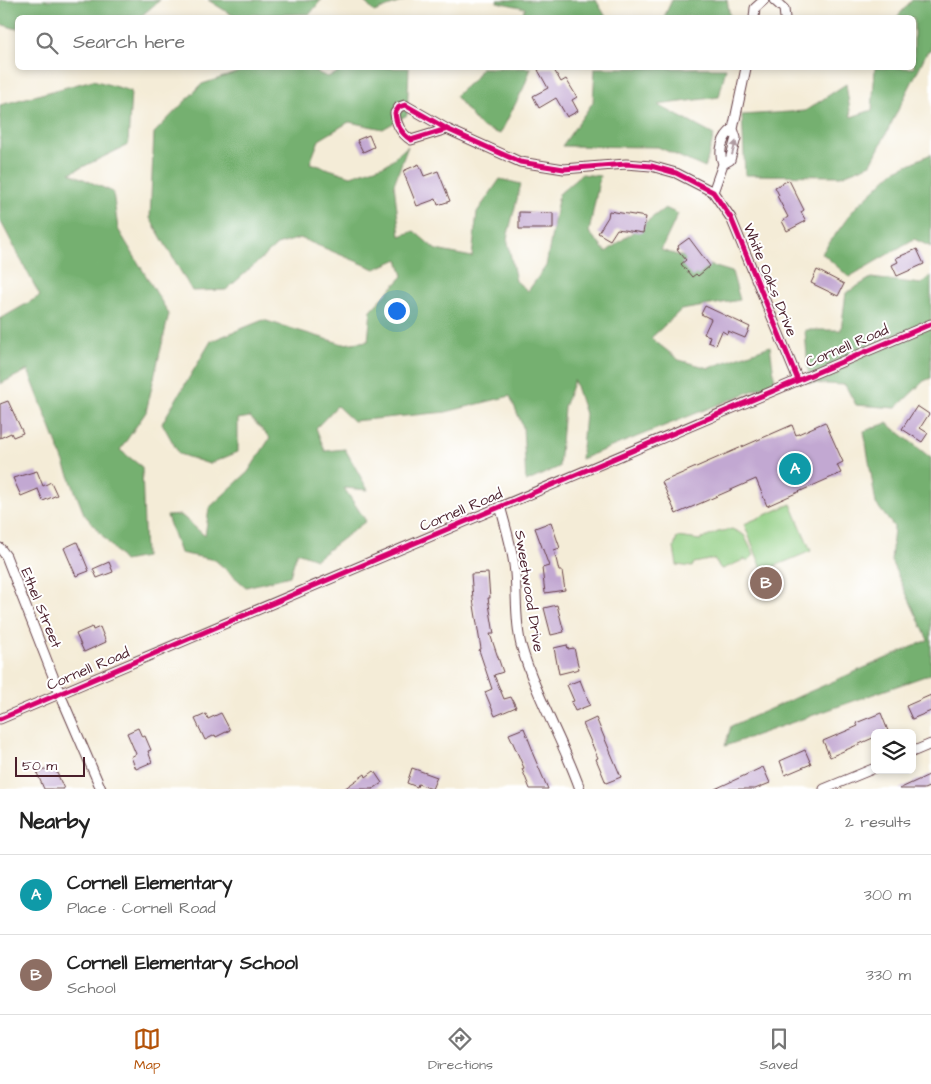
<!DOCTYPE html>
<html lang="en">
<head>
<meta charset="utf-8">
<style>
	:root { --surface:#fff; --page:#f2f2f2; --text:#222; --muted:#767676; --line:#e0e0e0; --accent:#b45309 }
	body { margin:0; font-family:"Architects Daughter",sans-serif; background:var(--page); color:var(--text) }
	.controls { position:absolute; right:15px; bottom:15px; display:grid; overflow:hidden; border-radius:8px; box-shadow:0 2px 8px #0003 }
	.controls button { width:45px; height:45px; display:grid; place-items:center; padding:0; border:0; border-bottom:1px solid var(--line); background:var(--surface); color:var(--text); font:25px sans-serif }
	.scale { position:absolute; left:15px; bottom:12px; width:70px; box-sizing:border-box; padding-left:5px; border:2px solid #4a1f2b; border-top:0; font-size:14px; line-height:18px; white-space:nowrap; color:#4a1f2b; -webkit-text-stroke:4px #fff; paint-order:stroke }
	.you { position:absolute; left:396px; top:310px; width:18px; height:18px; margin:-12px; border:4px solid #fff; border-radius:50%; background:#1a73e8; box-shadow:0 0 0 8px #1a73e833 }
	.badge { display:grid; place-items:center; width:32px; height:32px; border-radius:50%; background:var(--accent); color:#fff; font-size:16px; font-weight:700 }
	.pin { position:absolute; translate:-50% -50%; border:2px solid #fff; box-shadow:0 1px 5px #0006 }
	.list { margin:0; padding:0; list-style:none }
	h2 { display:flex; justify-content:space-between; align-items:center; height:65px; margin:0; padding:0 20px; font-size:21px }
	h2 small { font-size:16px; font-weight:400; color:var(--muted) }
	.list li { display:grid; grid-template-columns:32px 1fr auto; gap:15px; align-items:center; box-sizing:border-box; height:80px; padding:0 20px; border-top:1px solid var(--line) }
	.list b { display:block; font-size:19px; white-space:nowrap }
	.list p { margin:0; font-size:16px; white-space:nowrap; color:var(--muted) }
	.list em { font-size:16px; font-style:normal; color:var(--muted) }
	.icon { flex:none; width:28px; height:28px; fill:none; stroke:currentColor; stroke-width:2; stroke-linecap:round; stroke-linejoin:round }
	.map { position:relative; flex:none; width:931px; height:789px; overflow:hidden }
	.search { position:absolute; background:var(--surface); box-shadow:0 2px 8px #0003; left:15px; right:15px; top:15px; height:55px; display:flex; align-items:center; gap:12px; box-sizing:border-box; padding:0 18px; border-radius:8px; color:var(--muted); font-size:19px }
	.sheet { height:225px; background:var(--surface) }
	nav { display:flex; justify-content:space-around; align-items:center; box-sizing:border-box; height:70px; border-top:1px solid var(--line); background:var(--surface); font-size:14px; color:var(--muted) }
	nav a { display:grid; justify-items:center; gap:2px }
	nav .on { color:var(--accent) }
	.map>svg:first-child { display:block }
	.green { fill:#90cd82; stroke:#6d7656 }
	.forest { fill:#74b070; stroke:#5f684e }
	.building { fill:#c2a8d2 }
	.lines { fill:none; stroke-linecap:round; stroke-linejoin:round }
	.minor-casing { stroke:#643e45; stroke-width:11 }
	.minor { stroke:#fff; stroke-width:9 }
	.cycleway-casing { stroke:#fff; stroke-width:8 }
	.cycleway { stroke:#d6006c; stroke-width:5 }
	.oneway { fill:#ae9aa0 }
	.labels { text-anchor:middle; dominant-baseline:central; stroke-width:4; stroke-linejoin:round; paint-order:stroke }
	.street-label { font-size:15px; fill:#4a1f2b; stroke:#fff }
</style>
</head>
<body>
<div class="map">
<svg width="931" height="789" viewBox="0 0 931 789">
	<rect width="100%" height="100%" fill="#fff"/>
	<filter id="ink" filterUnits="userSpaceOnUse"><feTurbulence type="fractalNoise" baseFrequency=".02" numOctaves="2"/><feDisplacementMap in="SourceGraphic" scale="10" xChannelSelector="R" yChannelSelector="G"/><feConvolveMatrix kernelMatrix="1 2 1 2 8 2 1 2 1" color-interpolation-filters="sRGB"/></filter>
	<filter id="wash" filterUnits="userSpaceOnUse"><feTurbulence type="fractalNoise" baseFrequency=".0096" numOctaves="4" result="noise"/><feDisplacementMap in="SourceGraphic" scale="20" xChannelSelector="R" yChannelSelector="G"/><feGaussianBlur stdDeviation="1.12" result="paint"/><feColorMatrix in="noise" values="0 0 0 0 0 0 0 0 0 0 0 0 0 0 0 0 0 1.4 0 .05"/><feComposite in="paint" operator="in"/></filter>
	<g filter="url(#wash)">
		<rect width="100%" height="100%" fill="#f4ecd7"/>
		<path class="green" d="M791,504L811,551L763,571L744,524Z
			M732,529L744,535L754,555L748,561L744,559L741,561L723,569L720,568L714,559L694,563L692,567L677,565L674,548L677,537L700,540L718,532Z"/>
		<path class="forest" d="M0,0H160L140,17L18,18L17,29L0,24Z
			M208,0H321L310,14L232,15Z
			M363,0H406L374,12Z
			M497,0H596L606,17H521L525,8L497,2Z
			M672,0H727L730,17H664Z
			M912,0H931V50L927,52L871,164L841,176L745,175L742,115L805,111L846,84L851,117L872,110L875,68H914V18L897,17Z
			M251,68H308L327,77L340,72L337,68H409L407,115L383,129L349,122L319,140L310,163L351,176L387,164L408,146L394,184L400,236L414,231L436,250L472,257L477,212L500,179L521,184L507,238L516,281L528,291L546,266L559,194L582,174L600,176L589,232L606,252L665,208L678,214L661,250L732,272L740,300L681,310L651,338L679,360L709,368L770,346L775,382L581,459L585,414L574,380L564,407L559,467L526,482L523,427L510,396L446,412L353,421L337,406L316,428L325,451L345,449L368,490L344,488L366,521L316,559L297,552L290,576L246,587L215,560L180,553L167,516L181,515L205,536L209,508L248,472L270,438L250,417L238,419V452L209,464L179,454L162,423L211,341L263,320L343,344L368,341L371,310L403,276L398,259L375,269L300,238L277,245L226,290L192,291L150,218L154,133L202,84Z
			M481,68H531L524,87L500,134L480,126L455,96L476,77Z
			M595,68H726L719,97L658,105L714,135L705,168L658,147L562,146L593,102Z
			M93,80L131,91L128,145L70,173L113,192L118,229L169,314L146,412L120,450L142,467L145,557L124,561L84,514L28,370L0,384V319L40,296L0,220V105Z
			M931,154V247L914,239L849,277L822,253L854,209L894,171Z
			M931,275V378L924,381L896,408L856,405L845,385L809,383L805,330H841L846,293L871,278L921,284Z
			M887,423L931,458V674L725,746L731,726L928,640L891,561L894,527L876,504L864,431Z"/>
		<g id="blocks">
			<path class="building" d="M542,68H553L561,82L566,79L577,97L572,100L578,111L567,117L556,98L539,108L533,96L548,88L538,70Z
				M369,135L374,147L363,152L357,140Z
				M419,164L424,176L438,171L450,201L438,205L436,199L417,206L403,171Z
				M789,180L804,210L801,212L806,221L787,231L782,221L788,217L777,196L779,195L775,187Z
				M609,211L646,217L643,233L617,229L610,240L598,233L608,217Z
				M519,212L553,213V229H519Z
				M689,238L710,266L698,276L696,274L692,277L681,264L686,260L677,249L679,248L678,246Z
				M917,249L924,264L897,276L892,265L898,262L896,258Z
				M817,270L844,284L838,296L811,283Z
				M705,306L750,327L745,338L728,331L727,334L722,331L716,345L708,342L710,336L704,334L711,319L701,314Z
				M8,401L23,433L13,437L11,433L0,438V404Z
				M917,406L929,414L920,428L928,433L922,442L902,429Z
				M825,422L843,462L837,465L841,473L767,506L756,479L676,514L662,482L792,425L796,435Z
				M37,471L43,486L51,482L57,495L43,501L38,489L21,496L13,478Z
				M551,522L560,548L554,550L559,571H562L565,590L545,593L542,568L549,566L535,528Z
				M77,542L89,571L76,576L64,548Z
				M109,562L113,572L97,578L93,569Z
				M488,573L490,598H488L494,634H490L503,672L494,675L504,699L511,697L516,707L495,716L485,692L492,689L479,650L481,649L473,599L471,574Z
				M557,605L564,632L551,635L544,608Z
				M92,627L93,630L100,627L106,642L84,652L76,634Z
				M567,645L568,649L574,648L579,669L559,674L554,648Z
				M580,680L590,705L575,711L571,702L574,701L567,685Z
				M931,695V711L912,719L906,706Z
				M221,713L230,730L216,737L215,735L205,740L195,719L206,714L208,719Z
				M881,713L888,731L884,733H875V737L830,757L823,741L858,726L856,723Z
				M596,718L621,777L606,783L596,759L598,758L583,724Z
				M138,728L142,737L145,736L151,750L148,751L152,762L136,769L131,757L136,754L127,733Z
				M524,728L533,751L532,752L548,789H530L522,769L524,768L509,734Z
				M805,750L811,764L785,775L780,761Z
				M54,766L64,789H44L37,773Z
				M763,767L770,783L755,789H715Z
				M412,768L437,777L432,789L418,784L417,787L407,783Z
				M374,771L382,783L373,789H344L365,774L366,777Z
				M931,774V786L924,789H899Z"/>
		</g>
	</g>
	<g filter="url(#ink)">
		<use href="#blocks" fill-opacity="0" stroke="#643e45" stroke-width="1"/>
		<g class="lines">
			<g class="minor-casing">
				<path id="minor" d="M774,0L784,9L785,18
					M754,18L755,8L764,0
					M447,129L411,140C402,134 396,124 395,113L399,107L405,105L447,129L520,162L564,169L626,164L651,166L676,173L713,192L731,218L798,380
					M723,164C718,151 722,137 733,129
					M713,192L723,164L730,160L736,138L733,129L746,68
					M500,506C506,528 513,550 515,573C517,597 515,622 521,645C535,695 563,740 580,789
					M0,548L6,556L60,694L101,789
					M0,719L931,324
					M912,752L931,744
					M824,789L875,768"/>
			</g>
			<use href="#minor" class="minor"/>
			<g class="cycleway-casing">
				<path id="cycleway" d="M447,129L411,140C402,134 396,124 395,113L399,107L405,105L447,129L520,162L564,169L626,164L651,166L676,173L713,192L731,218L798,380
					M0,719L931,324"/>
			</g>
			<use href="#cycleway" class="cycleway"/>
		</g>
		<defs><path id="oneway-solid" d="M-6-.8H1V-3.2L6.5 0L1 3.2V.8H-6Z" transform="scale(1.25)"/></defs>
		<use class="oneway" href="#oneway-solid" transform="translate(734 148) rotate(-74)"/>
	</g>
	<g class="labels">
		<g class="street-label">
			<text transform="translate(770 280) rotate(68)">White Oaks Drive</text>
			<text transform="translate(847 346) rotate(-23)">Cornell Road</text>
			<text transform="translate(461 510) rotate(-23)">Cornell Road</text>
			<text transform="translate(529 591) rotate(81)">Sweetwood Drive</text>
			<text transform="translate(41 608) rotate(68)">Ethel Street</text>
			<text transform="translate(88 669) rotate(-23)">Cornell Road</text>
		</g>
	</g>
</svg>
<div class="controls">
<button><svg class="icon" aria-label="layers" viewBox="0 0 24 24"><path d="M12 4l9 5-9 5-9-5zM3 14l9 5 9-5"/></svg></button>
</div>
<div class="scale">50 m</div>
<div class="you"></div>
<div class="pin badge" style="left:795px;top:469px;background:#0f9aa8">A</div>
<div class="pin badge" style="left:766px;top:583px;background:#8d6e63">B</div>
<div class="search"><svg class="icon" aria-label="search" viewBox="0 0 24 24"><circle cx="10" cy="10" r="6"/><path d="M15 15l6 6"/></svg>Search here</div>
</div>
<section class="sheet">
<h2>Nearby<small>2 results</small></h2>
<ul class="list">
<li><span class="badge" style="background:#0f9aa8">A</span><div><b>Cornell Elementary</b><p>Place · Cornell Road</p></div><em>300 m</em></li>
<li><span class="badge" style="background:#8d6e63">B</span><div><b>Cornell Elementary School</b><p>School</p></div><em>330 m</em></li>
</ul>
</section>
<nav>
<a class="on"><svg class="icon" aria-label="map" viewBox="0 0 24 24"><path d="M3 6l6-2 6 2 6-2v14l-6 2-6-2-6 2zM9 4v14M15 6v14"/></svg>Map</a>
<a><svg class="icon" aria-label="directions" viewBox="0 0 24 24"><path d="M12 3l9 9-9 9-9-9zM9 14v-3h6M13 9l2 2-2 2"/></svg>Directions</a>
<a><svg class="icon" aria-label="saved" viewBox="0 0 24 24"><path d="M7 4h10v16l-5-4-5 4z"/></svg>Saved</a>
</nav>
</body>
</html>
